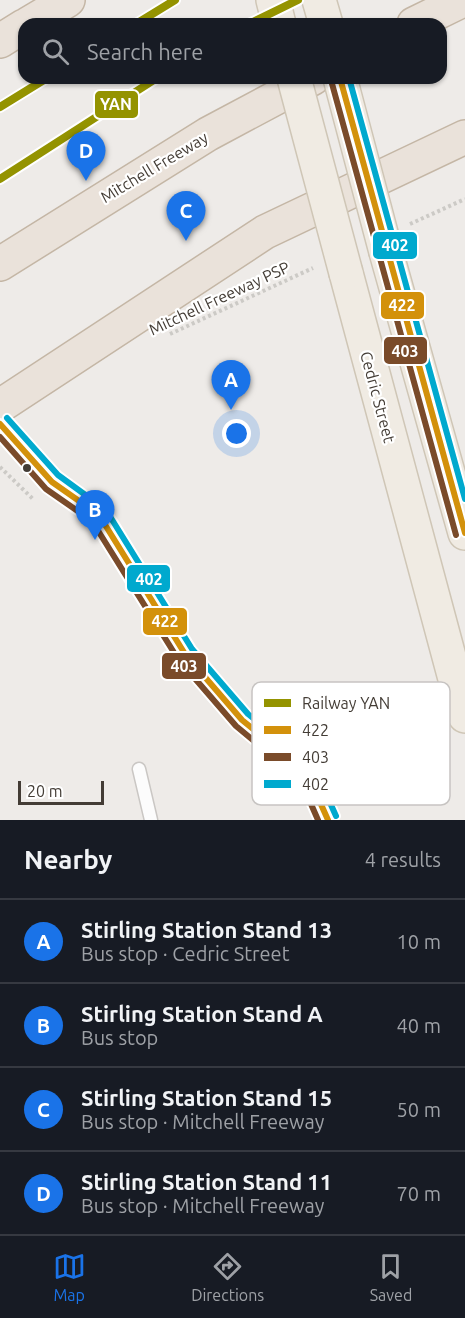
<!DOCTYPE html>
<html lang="en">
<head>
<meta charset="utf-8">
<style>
	:root { --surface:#171b24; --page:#242831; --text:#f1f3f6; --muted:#9ea1a6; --line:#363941; --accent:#1a73e8 }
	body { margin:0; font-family:Ubuntu,sans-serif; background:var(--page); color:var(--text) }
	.scale { position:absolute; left:18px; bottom:15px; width:86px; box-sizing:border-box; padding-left:6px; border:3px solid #433c35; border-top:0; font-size:16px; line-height:21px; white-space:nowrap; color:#433c35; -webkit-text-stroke:4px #fff; paint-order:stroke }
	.you { position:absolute; left:237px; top:434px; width:21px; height:21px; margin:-15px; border:4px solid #fff; border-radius:50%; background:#1a73e8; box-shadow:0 0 0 9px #1a73e833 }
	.badge { display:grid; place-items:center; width:39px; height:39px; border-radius:50%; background:var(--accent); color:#fff; font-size:20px; font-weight:700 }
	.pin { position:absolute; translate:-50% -50px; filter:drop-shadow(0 2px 3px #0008) }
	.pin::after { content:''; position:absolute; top:32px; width:21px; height:18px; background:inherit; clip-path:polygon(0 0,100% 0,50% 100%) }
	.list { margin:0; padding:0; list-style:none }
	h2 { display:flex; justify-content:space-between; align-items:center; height:78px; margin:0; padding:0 24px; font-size:26px }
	h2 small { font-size:20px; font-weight:400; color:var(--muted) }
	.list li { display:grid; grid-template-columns:39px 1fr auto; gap:18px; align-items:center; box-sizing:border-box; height:84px; padding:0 24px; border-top:2px solid var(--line) }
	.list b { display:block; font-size:22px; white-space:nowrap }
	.list p { margin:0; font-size:20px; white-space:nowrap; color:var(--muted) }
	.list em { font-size:20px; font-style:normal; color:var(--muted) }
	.icon { flex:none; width:33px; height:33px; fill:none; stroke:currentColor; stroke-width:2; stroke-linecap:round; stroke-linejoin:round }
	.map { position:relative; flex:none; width:465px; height:820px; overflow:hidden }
	.search { position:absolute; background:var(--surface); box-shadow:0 2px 4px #0004; left:18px; right:18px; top:18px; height:66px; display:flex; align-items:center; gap:15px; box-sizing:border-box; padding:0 21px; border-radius:18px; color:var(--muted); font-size:22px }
	.sheet { height:414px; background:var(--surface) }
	nav { display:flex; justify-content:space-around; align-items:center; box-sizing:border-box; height:84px; border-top:2px solid var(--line); background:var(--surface); font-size:16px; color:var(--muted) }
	nav a { display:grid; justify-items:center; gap:3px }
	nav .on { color:var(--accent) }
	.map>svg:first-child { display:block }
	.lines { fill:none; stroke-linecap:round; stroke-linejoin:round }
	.lane-casing { stroke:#cac7c4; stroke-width:15 }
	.primary-casing { stroke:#cfc6b6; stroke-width:36 }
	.highway-casing { stroke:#c4b6a5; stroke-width:36 }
	.path { stroke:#cccac6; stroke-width:4; stroke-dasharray:3 3; stroke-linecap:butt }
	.lane { stroke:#fcfcfc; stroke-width:12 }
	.primary { stroke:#f0ebe3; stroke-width:33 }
	.highway { stroke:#eae2da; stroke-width:33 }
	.lane-bridge-casing { stroke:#cac7c4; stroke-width:15; stroke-linecap:butt }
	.primary-bridge-casing { stroke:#cfc6b6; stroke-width:36; stroke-linecap:butt }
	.lane-bridge { stroke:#fcfcfc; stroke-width:12 }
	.primary-bridge { stroke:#f0ebe3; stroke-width:33 }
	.bus-1-casing { stroke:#fff; stroke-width:10 }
	.bus-2-casing { stroke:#fff; stroke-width:10 }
	.bus-3-casing { stroke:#fff; stroke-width:10 }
	.bus-1 { stroke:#d3910b; stroke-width:6 }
	.bus-2 { stroke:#7a4b2a; stroke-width:6 }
	.bus-3 { stroke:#00a9ce; stroke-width:6 }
	.rail-1-casing { stroke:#fff; stroke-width:12 }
	.rail-1 { stroke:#949300; stroke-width:8 }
	.bus-dot { fill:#433c35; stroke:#fff; stroke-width:2 }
	.labels { text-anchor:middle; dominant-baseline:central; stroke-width:4.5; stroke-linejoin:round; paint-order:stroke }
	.street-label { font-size:16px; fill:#433c35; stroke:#fff }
	.key { fill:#fff; stroke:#c7c4c2; stroke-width:1.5 }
	.key-label { font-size:16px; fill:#433c35 }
	.line-badge { stroke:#fff; stroke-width:2 }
	.badge-label { font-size:16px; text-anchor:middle; font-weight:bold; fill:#fff }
</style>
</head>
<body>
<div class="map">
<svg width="465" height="820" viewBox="0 0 465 820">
	<rect width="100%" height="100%" fill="#eeebe8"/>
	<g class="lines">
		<g class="lane-casing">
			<path id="lane" d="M14,442L52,482L99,515L185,654L242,720L307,773L328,820
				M139,769L151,820"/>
		</g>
		<g class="primary-casing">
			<path id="primary" d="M273,0L279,24
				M319,0L326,24
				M386,252L465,533
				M346,273L465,716"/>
		</g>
		<g class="highway-casing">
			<path id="highway" d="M28,24L68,0
				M414,24L463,0
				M0,41L24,26
				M0,264L208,134L313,78
				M0,406L265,232L465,137"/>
		</g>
		<path class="path" d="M410,224L465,199
			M170,334L313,268
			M0,467L34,500"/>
		<use href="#lane" class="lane"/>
		<use href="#primary" class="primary"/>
		<use href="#highway" class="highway"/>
		<g class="lane-bridge-casing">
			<path id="lane-bridge" d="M0,424L14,442"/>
		</g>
		<g class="primary-bridge-casing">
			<path id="primary-bridge" d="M294,78L346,273
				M340,78L386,252"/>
		</g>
		<use href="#lane-bridge" class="lane-bridge"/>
		<use href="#primary-bridge" class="primary-bridge"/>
		<g class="bus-1-casing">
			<path id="bus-1" d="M340,78L465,533
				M0,424L52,482L99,515L185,654L242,720L307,773L328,820"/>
		</g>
		<g class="bus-2-casing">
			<path id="bus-2" d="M331,80L456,535
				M0,437L46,489L92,521L178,659L236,726L300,779L318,820"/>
		</g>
		<g class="bus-3-casing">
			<path id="bus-3" d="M349,78L465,499
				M7,418L58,475L106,510L192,649L248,714L314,767L336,816"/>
		</g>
		<use href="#bus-1" class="bus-1"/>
		<use href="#bus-2" class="bus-2"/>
		<use href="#bus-3" class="bus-3"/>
		<g class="rail-1-casing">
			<path id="rail-1" d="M136,24L175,0
				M249,24L298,0
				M0,107L47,78
				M0,179L157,78"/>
		</g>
		<use href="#rail-1" class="rail-1"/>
	</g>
	<circle class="bus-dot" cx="27" cy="468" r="5"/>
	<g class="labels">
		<g class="street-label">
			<text transform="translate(154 167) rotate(-31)">Mitchell Freeway</text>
			<text transform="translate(219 298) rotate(-25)">Mitchell Freeway PSP</text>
			<text transform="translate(378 397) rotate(75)">Cedric Street</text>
		</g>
	</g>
	<rect x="252" y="682" width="198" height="123" rx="9" class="key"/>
	<rect x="264" y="699" width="27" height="8" fill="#949300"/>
	<rect x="264" y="726" width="27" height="8" fill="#d3910b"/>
	<rect x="264" y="753" width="27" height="8" fill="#7a4b2a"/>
	<rect x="264" y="780" width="27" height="8" fill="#00a9ce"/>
	<g class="key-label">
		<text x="302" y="709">Railway YAN</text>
		<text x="302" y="736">422</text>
		<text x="302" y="763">403</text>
		<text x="302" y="790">402</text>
	</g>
	<g class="line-badge">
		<rect x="94" y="90" width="45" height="29" rx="6" fill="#949300"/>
		<rect x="372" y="231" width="46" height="29" rx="6" fill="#00a9ce"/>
		<rect x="380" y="291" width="45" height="29" rx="6" fill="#d3910b"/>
		<rect x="383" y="336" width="45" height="29" rx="6" fill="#7a4b2a"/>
		<rect x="126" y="564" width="45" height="29" rx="6" fill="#00a9ce"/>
		<rect x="142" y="607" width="46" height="29" rx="6" fill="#d3910b"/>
		<rect x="161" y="652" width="46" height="28" rx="6" fill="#7a4b2a"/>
	</g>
	<g class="badge-label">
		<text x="116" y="110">YAN</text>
		<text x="395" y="251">402</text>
		<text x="402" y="311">422</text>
		<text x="405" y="357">403</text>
		<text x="149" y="585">402</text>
		<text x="165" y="627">422</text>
		<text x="184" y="672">403</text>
	</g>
</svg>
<div class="scale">20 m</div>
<div class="you"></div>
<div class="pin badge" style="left:231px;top:410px">A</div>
<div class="pin badge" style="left:95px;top:540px">B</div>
<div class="pin badge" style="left:186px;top:241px">C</div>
<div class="pin badge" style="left:86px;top:181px">D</div>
<div class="search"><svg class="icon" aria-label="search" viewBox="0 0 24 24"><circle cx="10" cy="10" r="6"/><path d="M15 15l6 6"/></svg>Search here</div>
</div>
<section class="sheet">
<h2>Nearby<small>4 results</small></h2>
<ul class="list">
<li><span class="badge">A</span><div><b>Stirling Station Stand 13</b><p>Bus stop · Cedric Street</p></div><em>10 m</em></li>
<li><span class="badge">B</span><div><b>Stirling Station Stand A</b><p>Bus stop</p></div><em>40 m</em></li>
<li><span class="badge">C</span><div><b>Stirling Station Stand 15</b><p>Bus stop · Mitchell Freeway</p></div><em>50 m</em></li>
<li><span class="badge">D</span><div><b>Stirling Station Stand 11</b><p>Bus stop · Mitchell Freeway</p></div><em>70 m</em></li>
</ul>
</section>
<nav>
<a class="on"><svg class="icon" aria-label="map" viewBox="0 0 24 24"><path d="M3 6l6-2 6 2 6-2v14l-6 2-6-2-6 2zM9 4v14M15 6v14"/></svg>Map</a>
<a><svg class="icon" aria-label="directions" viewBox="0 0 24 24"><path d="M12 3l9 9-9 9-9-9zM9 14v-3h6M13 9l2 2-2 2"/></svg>Directions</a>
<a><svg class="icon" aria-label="saved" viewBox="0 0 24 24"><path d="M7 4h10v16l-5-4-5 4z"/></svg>Saved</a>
</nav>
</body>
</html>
